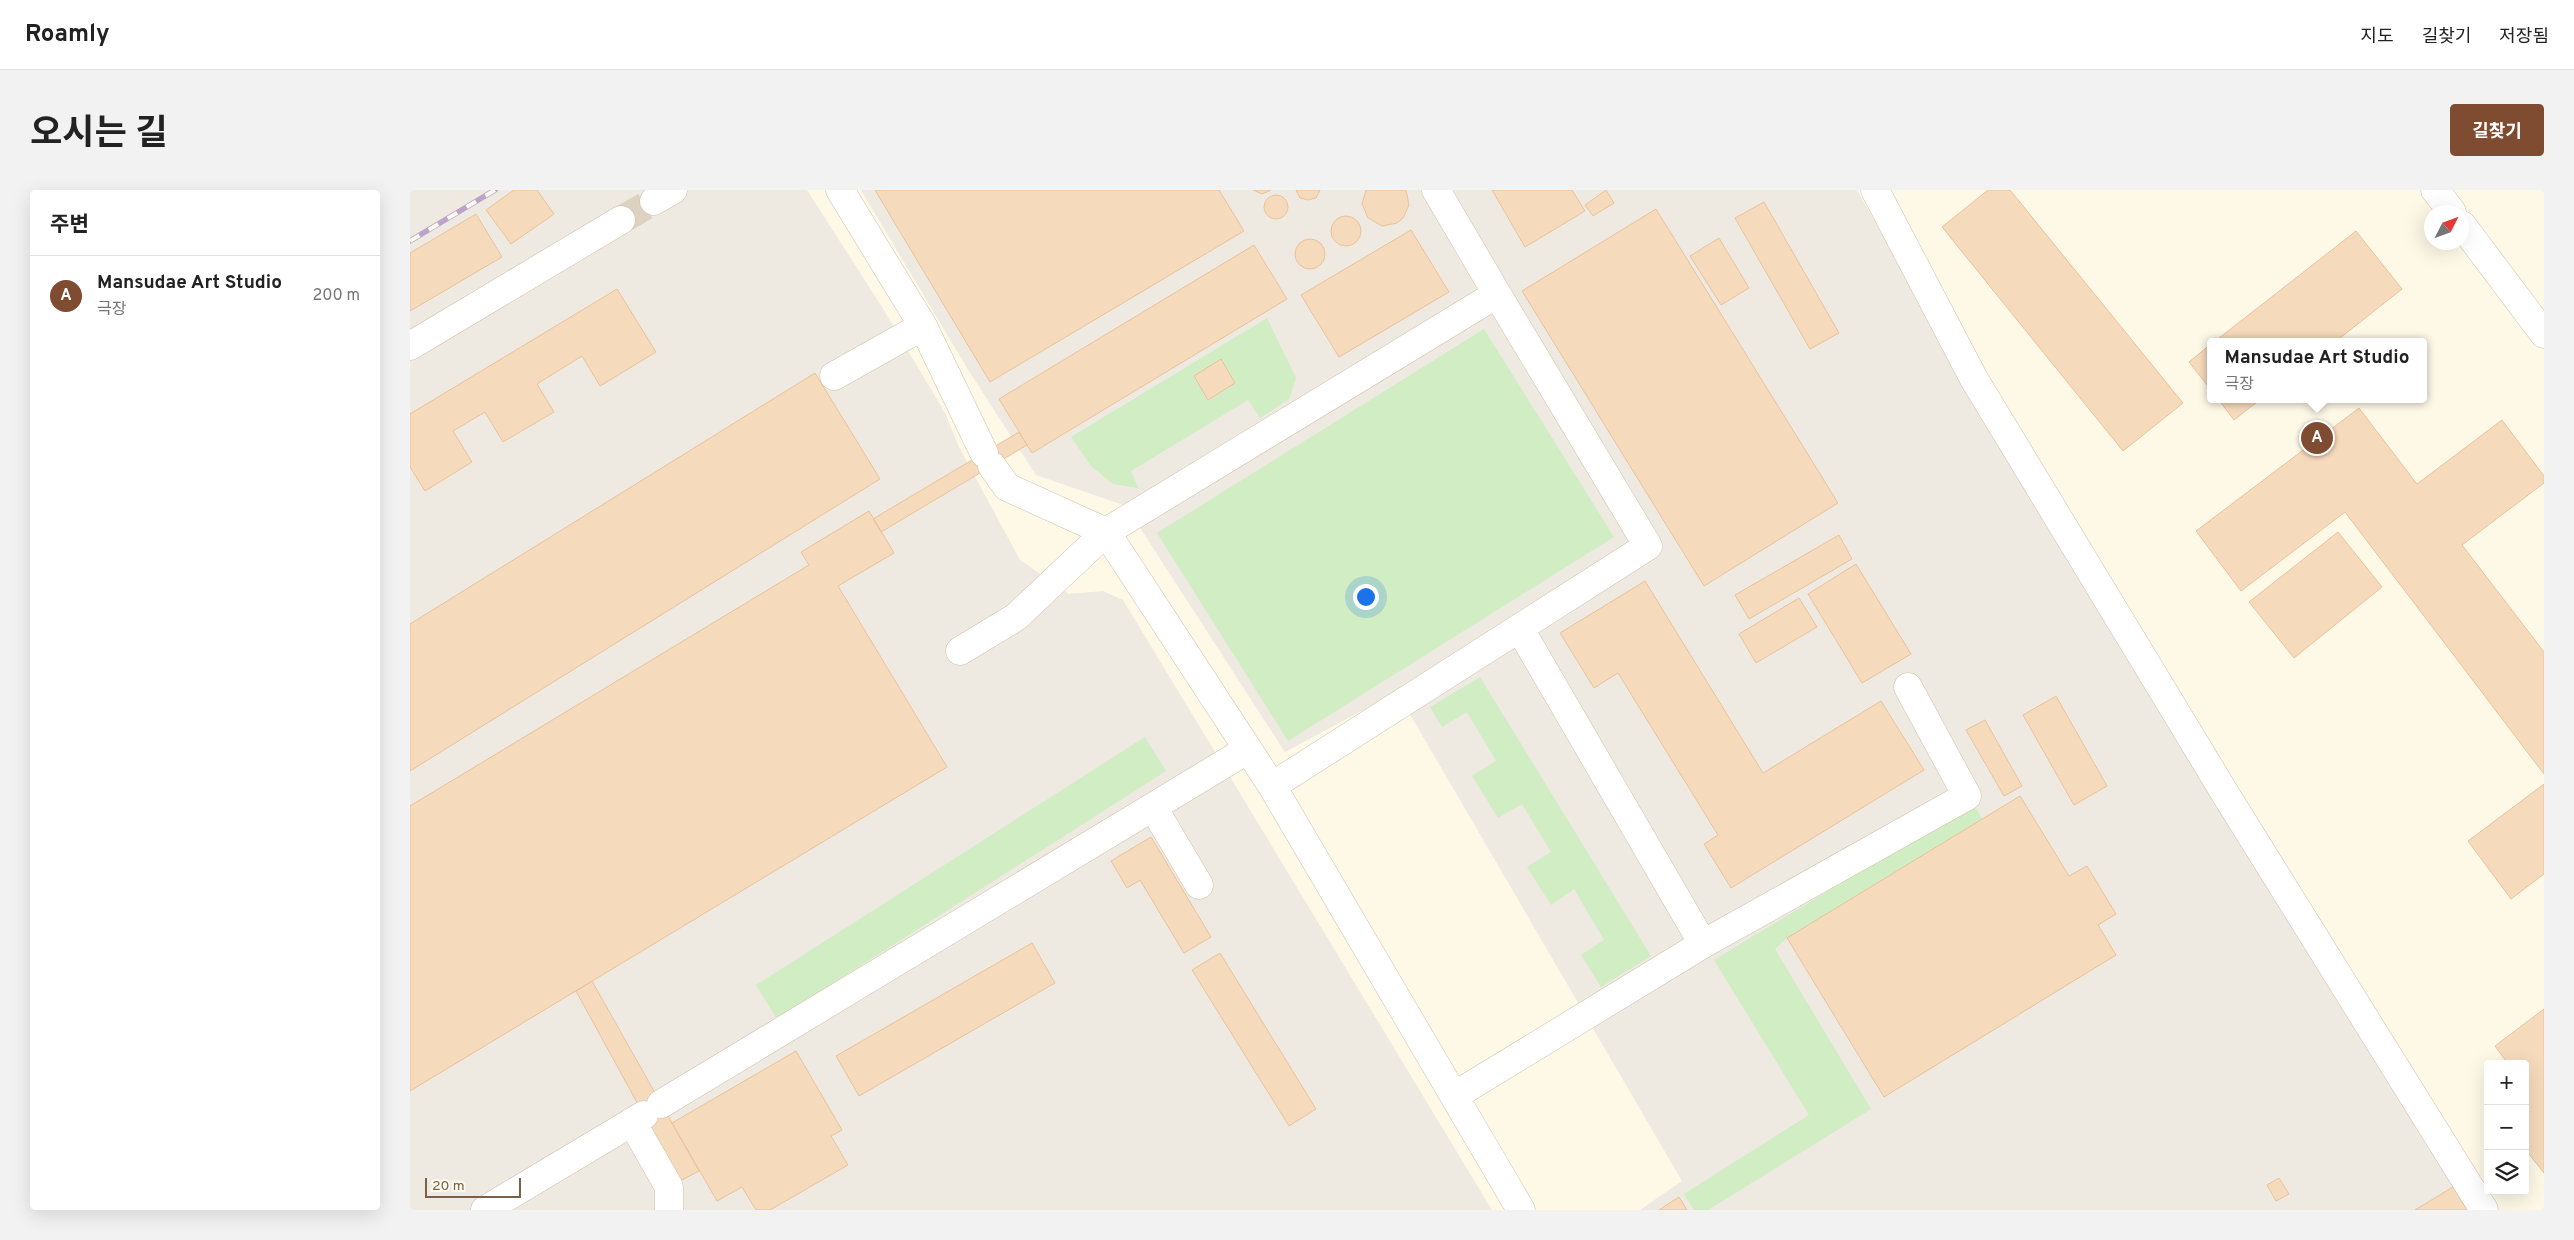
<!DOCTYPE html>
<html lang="ko">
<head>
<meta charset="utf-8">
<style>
	:root { --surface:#fff; --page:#f2f2f2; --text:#222; --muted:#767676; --line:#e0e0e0; --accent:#7f4b31 }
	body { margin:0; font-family:Overpass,"Noto Sans KR",sans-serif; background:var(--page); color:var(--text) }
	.controls { position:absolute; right:15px; bottom:15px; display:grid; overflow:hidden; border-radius:5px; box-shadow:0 5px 20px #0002 }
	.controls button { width:45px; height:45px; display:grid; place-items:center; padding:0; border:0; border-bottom:1px solid var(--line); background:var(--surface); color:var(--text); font:25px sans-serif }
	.compass { position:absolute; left:2014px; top:15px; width:45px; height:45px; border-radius:50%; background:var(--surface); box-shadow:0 5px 20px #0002; rotate:48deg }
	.scale { position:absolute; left:15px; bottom:12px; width:96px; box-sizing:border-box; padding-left:5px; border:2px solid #7a6048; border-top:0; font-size:14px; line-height:18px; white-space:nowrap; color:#7a6048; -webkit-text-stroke:4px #fffaef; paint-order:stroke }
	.you { position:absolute; left:955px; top:406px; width:18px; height:18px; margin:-12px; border:4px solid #fff; border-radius:50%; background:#1a73e8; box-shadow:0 0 0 8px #1a73e833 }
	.badge { display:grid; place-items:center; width:32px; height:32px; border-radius:50%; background:var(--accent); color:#fff; font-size:16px; font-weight:700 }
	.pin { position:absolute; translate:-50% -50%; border:2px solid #fff; box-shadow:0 1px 5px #0006 }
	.popup { position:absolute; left:1797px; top:148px; width:220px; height:65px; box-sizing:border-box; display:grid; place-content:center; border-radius:5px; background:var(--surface); filter:drop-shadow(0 1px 4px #0005); font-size:16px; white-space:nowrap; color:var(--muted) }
	.popup b { font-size:19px; color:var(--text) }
	.popup::after { content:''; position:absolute; left:50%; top:100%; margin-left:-10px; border:10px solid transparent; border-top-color:var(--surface) }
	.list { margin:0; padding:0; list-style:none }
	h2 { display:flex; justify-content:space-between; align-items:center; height:65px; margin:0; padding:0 20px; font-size:21px }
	h2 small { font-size:16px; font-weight:400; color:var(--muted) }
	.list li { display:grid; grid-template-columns:32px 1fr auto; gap:15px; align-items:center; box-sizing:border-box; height:80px; padding:0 20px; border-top:1px solid var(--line) }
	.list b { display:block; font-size:19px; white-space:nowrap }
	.list p { margin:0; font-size:16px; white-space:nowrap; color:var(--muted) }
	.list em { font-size:16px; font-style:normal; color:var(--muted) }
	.icon { flex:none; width:28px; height:28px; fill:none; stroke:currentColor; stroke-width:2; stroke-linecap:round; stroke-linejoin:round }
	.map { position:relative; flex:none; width:2134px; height:1020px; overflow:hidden; border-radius:5px }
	header { display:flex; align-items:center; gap:30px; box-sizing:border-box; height:70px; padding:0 25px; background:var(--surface); border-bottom:1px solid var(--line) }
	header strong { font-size:24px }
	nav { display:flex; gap:28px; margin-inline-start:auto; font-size:18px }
	.intro { display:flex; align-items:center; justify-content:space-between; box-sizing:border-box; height:120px; padding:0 30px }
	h1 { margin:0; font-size:35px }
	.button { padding:12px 22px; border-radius:5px; background:var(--accent); color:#fff; font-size:18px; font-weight:700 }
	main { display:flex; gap:30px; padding:0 30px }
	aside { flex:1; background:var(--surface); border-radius:5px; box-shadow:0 5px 20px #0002 }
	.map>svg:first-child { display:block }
	.industrial { fill:#eee9e1 }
	.green { fill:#d0edc3 }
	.building { fill:#f6dabc; stroke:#eac29b }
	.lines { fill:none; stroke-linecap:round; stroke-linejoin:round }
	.minor-tunnel { stroke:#ddd2bf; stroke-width:28; stroke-dasharray:28 14; stroke-linecap:butt }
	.minor-casing { stroke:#d1c0ab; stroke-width:29 }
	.minor { stroke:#fff; stroke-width:28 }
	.rail-casing { stroke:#bca3ca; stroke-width:5.5 }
	.rail { stroke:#fffaef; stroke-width:4; stroke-dasharray:11; stroke-linecap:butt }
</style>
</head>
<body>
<header>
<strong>Roamly</strong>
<nav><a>지도</a><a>길찾기</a><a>저장됨</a></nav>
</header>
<div class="intro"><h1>오시는 길</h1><a class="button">길찾기</a></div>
<main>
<aside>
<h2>주변<small></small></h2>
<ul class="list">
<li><span class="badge">A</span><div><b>Mansudae Art Studio</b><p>극장</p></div><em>200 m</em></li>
</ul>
</aside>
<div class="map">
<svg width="2134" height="1020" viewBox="0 0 2134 1020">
	<rect width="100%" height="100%" fill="#fef8e7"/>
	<path class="industrial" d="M0,0H397L472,117L535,223L549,257L610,370L659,404L693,401L713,410L1082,1020H0Z
		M451,0H1447L1556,192L2064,1020H1230L1272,991L987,502L875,562L716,316L626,285L557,178Z"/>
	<path class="green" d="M857,128L886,188L879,209L850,228L838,210L721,281L728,298L703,294L681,276L661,247Z
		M1074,139L1204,347L878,551L747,343Z
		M1070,487L1241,766L1191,797L1171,765L1194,750L1164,699L1141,715L1117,677L1141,662L1112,614L1088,628L1062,586L1086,571L1057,522L1032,537L1020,517Z
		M735,547L756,581L367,829L346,795Z
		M1563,613L1572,629L1377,748L1365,759L1461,919L1298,1020H1284L1274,1004L1399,925L1304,770Z"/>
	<path class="building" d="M104,0H127L144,24L101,54L76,20Z
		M465,0H809L834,41L580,192Z
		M843,0H861L852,4Z
		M910,0L906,8L898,10L890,8L886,0Z
		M956,0H996L999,15L993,28L987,33L972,36L958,28L952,14Z
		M1082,0H1162L1175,21L1115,57Z
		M1196,0L1204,13L1183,26L1175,15Z
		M1578,0H1600L1773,213L1713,261L1532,37Z
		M854 17a12 12 0 1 1 24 0a12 12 0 1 1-24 0Z
		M1354,12L1429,143L1400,159L1325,28Z
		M1246,19L1428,313L1294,396L1112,101Z
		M66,24L92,67L0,121V63Z
		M921 41a15 15 0 1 1 30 0a15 15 0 1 1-30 0Z
		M1001,40L1039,102L929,167L891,105Z
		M1946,41L1992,99L1925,152H1804Z
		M1309,48L1339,98L1311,115L1280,66Z
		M885 64a15 15 0 1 1 30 0a15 15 0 1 1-30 0Z
		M844,55L877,109L622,263L589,209Z
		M207,99L246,162L190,196L172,166L127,194L144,222L93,252L75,222L43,241L62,272L15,301L0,277V224Z
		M1801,154V200L1779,172Z
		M811,169L825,193L798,210L784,186Z
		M405,183L470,289L0,581V434Z
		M1808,209H1851L1824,230Z
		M1949,218L2007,294L2092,230L2134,286V293L2052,355L2134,462V584L1935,322L1831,401L1786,341Z
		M609,242L617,255L471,342L463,329Z
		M459,321L484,363L428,396L537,577L0,901V616L399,375L391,362Z
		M1928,342L1972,397L1884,468L1839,412Z
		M1429,345L1442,369L1339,429L1325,405Z
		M1446,374L1501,464L1452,493L1398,404Z
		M1235,391L1353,583L1471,511L1514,580L1321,698L1294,654L1308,645L1208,483L1184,498L1150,443Z
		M1389,408L1407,437L1346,473L1329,444Z
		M1646,506L1697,596L1664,615L1613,525Z
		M1575,530L1612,596L1594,606L1556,540Z
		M2134,594V684L2101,709L2058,651Z
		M1610,606L1659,686L1677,676L1706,724L1688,735L1706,765L1474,907L1377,748Z
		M741,647L801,747L774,763L730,690L717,698L701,671Z
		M622,753L645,793L449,906L426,866Z
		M810,763L906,919L879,936L782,780Z
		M182,791L289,981L270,991L166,801Z
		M2134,819V983L2115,959V874H2098L2085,856Z
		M386,861L432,940L421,946L438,975L360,1020H346L332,997L307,1011L262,933Z
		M1869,988L1879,1004L1866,1011L1857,995Z
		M2043,997L2057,1020H2005Z
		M1269,1007L1277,1020H1249Z"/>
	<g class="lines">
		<path class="minor-tunnel" d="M211,30L244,11"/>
		<g class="minor-casing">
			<path id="minor" d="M430,0L513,136L574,263
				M1465,0L1564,189L1816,605L2074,1020
				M2025,0L2042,22
				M244,11L263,0
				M2052,35L2134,144
				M0,156L211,30
				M424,186L513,136
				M582,276L597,297L696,342L862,596L1111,1020
				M1110,439L1293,754
				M550,461L606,427L696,342L1087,104L1026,0
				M862,596L1238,356L1087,104
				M743,617L789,695
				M1044,906L1293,754L1557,606L1498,497
				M251,914L837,560
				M222,932L259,997V1020
				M75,1020L234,925"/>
		</g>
		<use href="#minor" class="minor"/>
		<g class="rail-casing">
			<path id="rail" d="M0,51L85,0"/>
		</g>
		<use href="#rail" class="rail"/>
	</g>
</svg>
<div class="controls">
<button>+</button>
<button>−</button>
<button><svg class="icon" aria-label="layers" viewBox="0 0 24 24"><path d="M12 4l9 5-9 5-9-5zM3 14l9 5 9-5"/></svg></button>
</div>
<svg class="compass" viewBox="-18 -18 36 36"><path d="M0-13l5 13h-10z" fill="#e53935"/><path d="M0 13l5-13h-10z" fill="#767676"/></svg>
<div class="scale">20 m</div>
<div class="you"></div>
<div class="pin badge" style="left:1907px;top:248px">A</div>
<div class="popup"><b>Mansudae Art Studio</b>극장</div>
</div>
</main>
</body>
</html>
